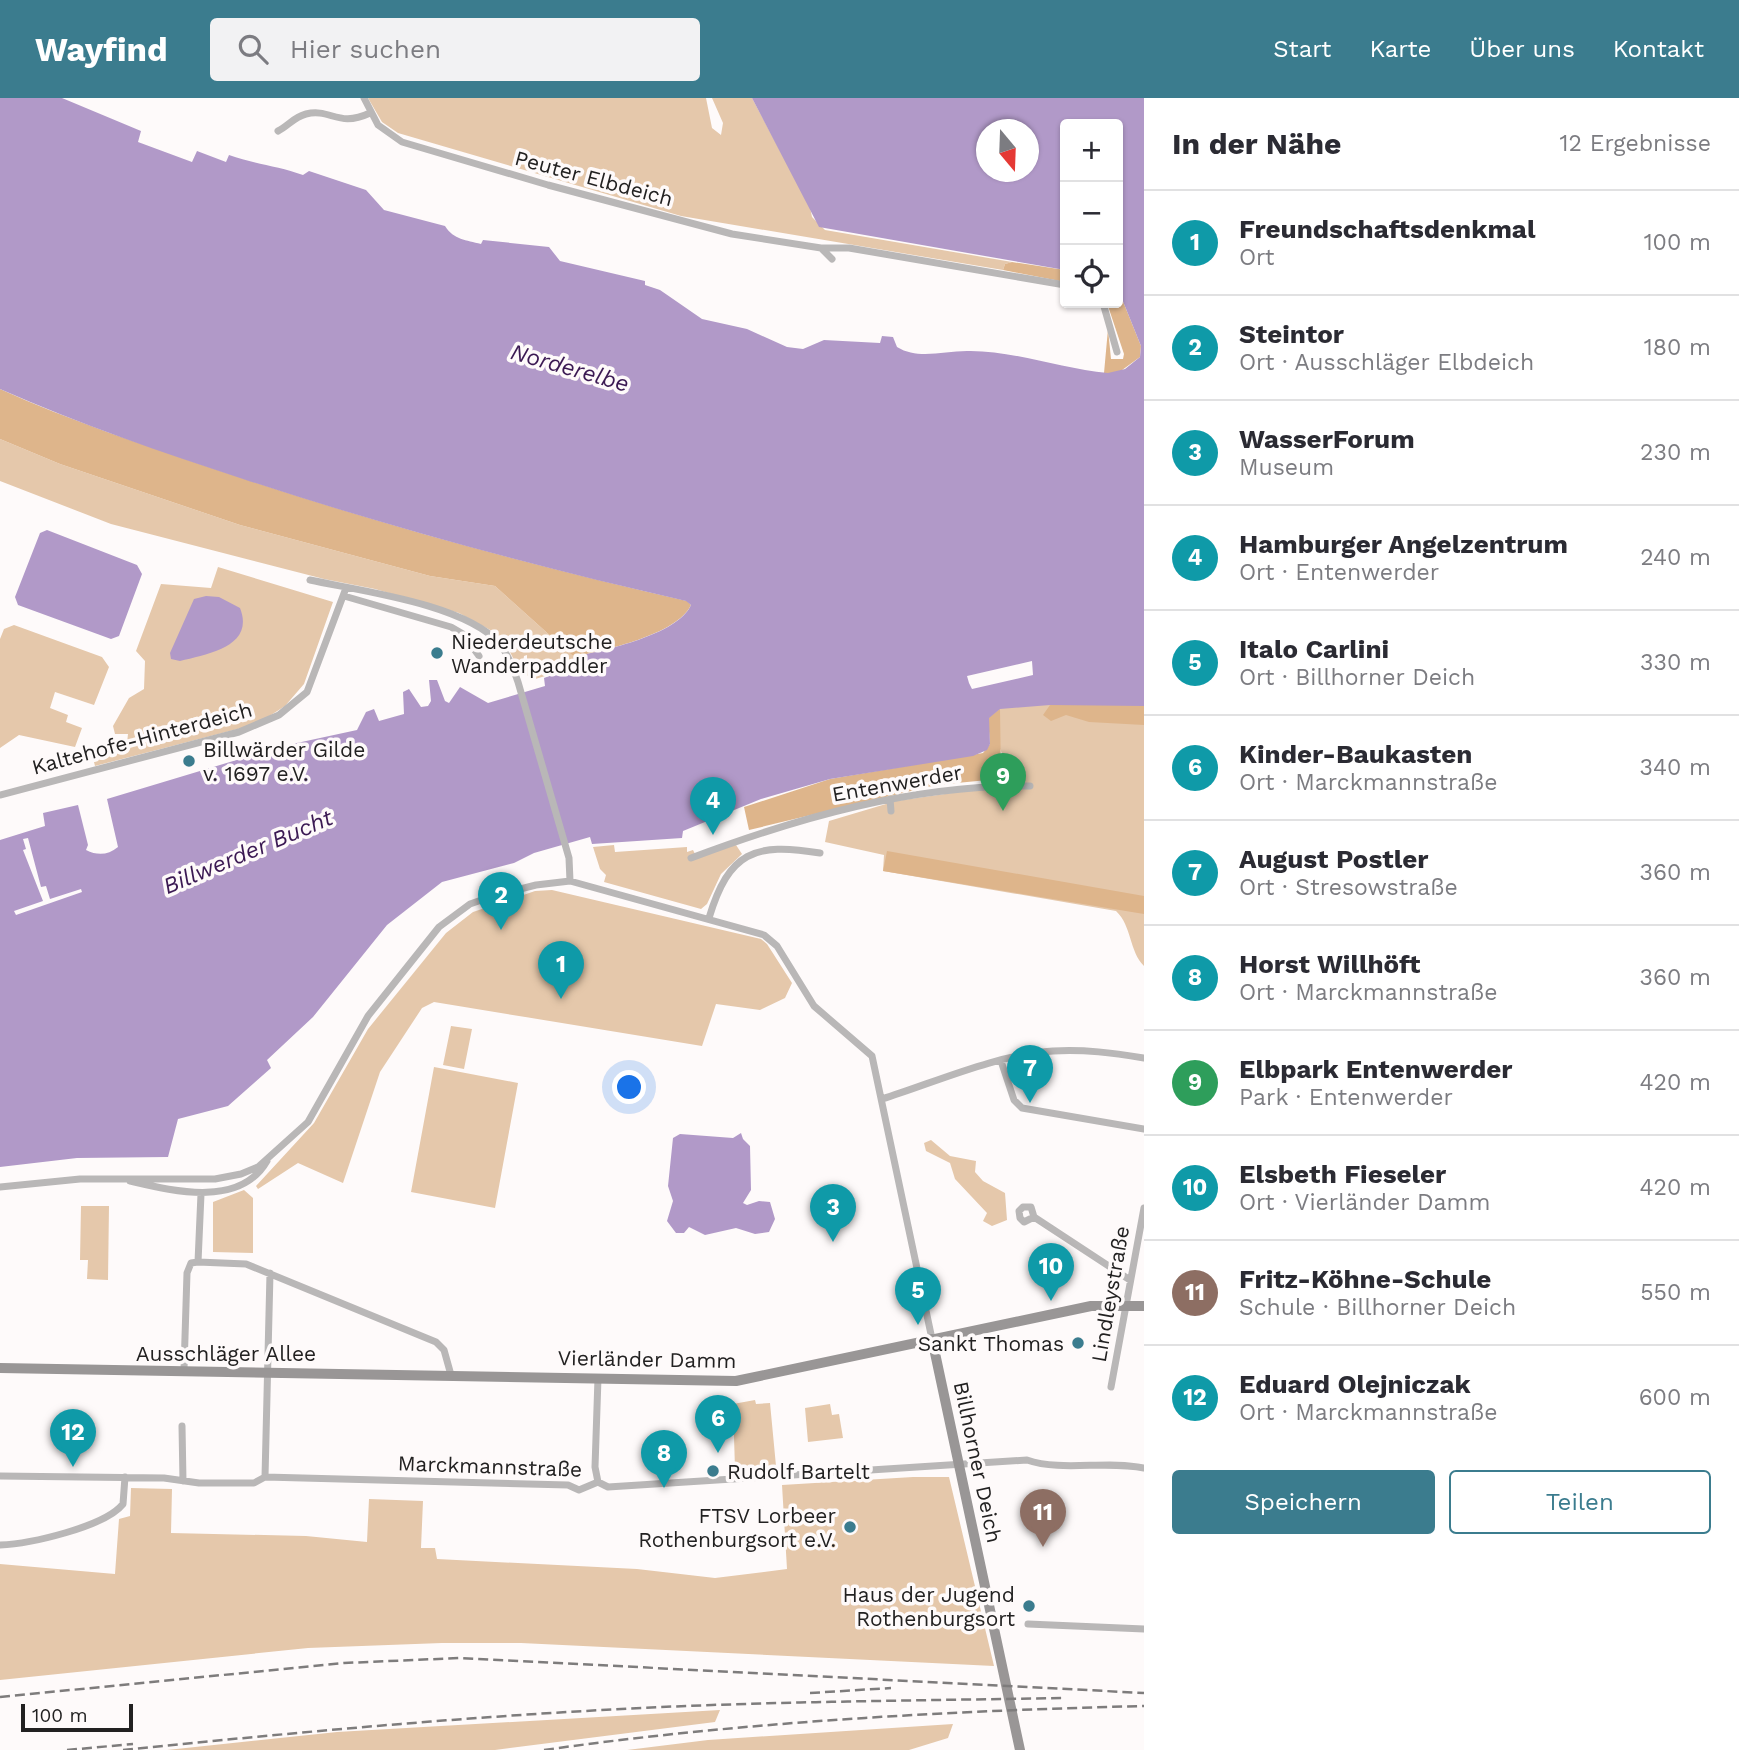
<!DOCTYPE html>
<html lang="de">
<head>
<meta charset="utf-8">
<style>
	:root { --surface:#fff; --page:#f2f2f3; --text:#2b2b33; --muted:#7c7c81; --line:#e1e1e2; --accent:#3b7c8e }
	body { margin:0; font-family:"Work Sans",sans-serif; background:var(--page); color:var(--text) }
	.controls { position:absolute; right:21px; top:21px; display:grid; overflow:hidden; border-radius:7px; box-shadow:0 2px 5px #0004 }
	.controls button { width:63px; height:63px; display:grid; place-items:center; padding:0; border:0; border-bottom:2px solid var(--line); background:var(--surface); color:var(--text); font:35px sans-serif }
	.compass { position:absolute; left:976px; top:21px; width:63px; height:63px; border-radius:50%; background:var(--surface); box-shadow:0 2px 5px #0004; rotate:161deg }
	.scale { position:absolute; left:21px; bottom:18px; width:112px; box-sizing:border-box; padding-left:7px; border:4px solid #222121; border-top:0; font-size:19px; line-height:24px; white-space:nowrap; color:#222121; -webkit-text-stroke:5px #fefafa; paint-order:stroke }
	.you { position:absolute; left:630px; top:990px; width:24px; height:24px; margin:-18px; border:5px solid #fff; border-radius:50%; background:#1a73e8; box-shadow:0 0 0 10px #1a73e833 }
	.badge { display:grid; place-items:center; width:46px; height:46px; border-radius:50%; background:var(--accent); color:#fff; font-size:23px; font-weight:700 }
	.pin { position:absolute; translate:-50% -58px; filter:drop-shadow(0 2px 4px #0008) }
	.pin::after { content:''; position:absolute; top:37px; width:24px; height:21px; background:inherit; clip-path:polygon(0 0,100% 0,50% 100%) }
	.list { margin:0; padding:0; list-style:none }
	h2 { display:flex; justify-content:space-between; align-items:center; height:91px; margin:0; padding:0 28px; font-size:30px }
	h2 small { font-size:23px; font-weight:400; color:var(--muted) }
	.list li { display:grid; grid-template-columns:46px 1fr auto; gap:21px; align-items:center; box-sizing:border-box; height:105px; padding:0 28px; border-top:2px solid var(--line) }
	.list b { display:block; font-size:26px; white-space:nowrap }
	.list p { margin:0; font-size:23px; white-space:nowrap; color:var(--muted) }
	.list em { font-size:23px; font-style:normal; color:var(--muted) }
	.actions { display:flex; gap:14px; padding:21px 28px }
	.actions a { flex:1; padding:16px 0; border:2px solid var(--accent); border-radius:7px; text-align:center; font-size:24px; color:var(--accent) }
	.actions .main { background:var(--accent); color:#fff }
	.icon { flex:none; width:38px; height:38px; fill:none; stroke:currentColor; stroke-width:2; stroke-linecap:round; stroke-linejoin:round }
	.map { position:relative; flex:none; width:1144px; height:1652px; overflow:hidden }
	header { display:flex; align-items:center; gap:42px; box-sizing:border-box; height:98px; padding:0 35px; background:var(--accent); color:#fff }
	header strong { font-size:33px }
	nav { display:flex; gap:38px; margin-inline-start:auto; font-size:24px }
	.search { width:490px; height:63px; background:var(--page); display:flex; align-items:center; gap:18px; box-sizing:border-box; padding:0 24px; border-radius:7px; color:var(--muted); font-size:26px }
	main { display:flex }
	aside { flex:1; background:var(--surface) }
	.map>svg:first-child { display:block }
	.green { fill:#e5c8ab }
	.forest { fill:#deb58b }
	.water { fill:#b199c8; fill-rule:evenodd }
	.pier { fill:#fefafa }
	.lines { fill:none; stroke-linecap:round; stroke-linejoin:round }
	.street { stroke:#b9b7b7; stroke-width:7 }
	.secondary { stroke:#999696; stroke-width:10 }
	.rail { stroke:#7e7c7c; stroke-width:2.5; stroke-dasharray:10 5; stroke-linecap:butt }
	.poi-dot { fill:#3b7c8e; stroke:#fefafa; stroke-width:2.5 }
	.labels { text-anchor:middle; dominant-baseline:central; stroke-width:7; stroke-linejoin:round; paint-order:stroke }
	.street-label { font-size:21px; fill:#222121; stroke:#fefafa }
	.poi-label { font-size:21px; fill:#222121; stroke:#fefafa; text-anchor:start }
	.water-label { font-size:23px; font-style:italic; fill:#3b1953; stroke:#fefafa }
</style>
</head>
<body>
<header>
<strong>Wayfind</strong>
<div class="search"><svg class="icon" aria-label="search" viewBox="0 0 24 24"><circle cx="10" cy="10" r="6"/><path d="M15 15l6 6"/></svg>Hier suchen</div>
<nav><a>Start</a><a>Karte</a><a>Über uns</a><a>Kontakt</a></nav>
</header>
<main>
<div class="map">
<svg width="1144" height="1652" viewBox="0 0 1144 1652">
	<rect width="100%" height="100%" fill="#fefafa"/>
	<path class="green" d="M368,0H706L712,30L721,37L723,25L712,0H752L810,109L812,119L825,132L1012,164L1005,166L1003,172L681,118L398,35L382,24Z
		M0,341L60,366L240,427L430,478L495,488L574,559L565,572L532,582L527,577V557L524,558L521,576L509,552L492,533L459,515L375,491L324,481L111,426L0,383Z
		M218,469L333,504L304,586L285,608L257,626L95,668L93,660L127,645L128,636H115L113,628L129,600L144,591L145,563L136,553L161,486L211,490Z
		M14,527L102,559L109,569L94,607L55,594L50,610L68,617L66,624L82,630L75,649L19,637L0,650V541L4,531Z
		M1144,601V868C1129,853 1132,828 1116,813L883,773L884,757L825,744L829,723L896,703L1001,688L1003,658L983,610Z
		M614,747L615,754L687,749V754L693,752L695,756L736,747L742,756L721,776L707,806L701,811L604,784L606,777L600,771L593,749Z
		M552,792L761,841L767,846L792,885L785,900L760,912L716,906L702,948L434,904L422,910L380,974L343,1085L298,1065L258,1091L256,1088L314,1025L368,931L446,835L473,814L535,793Z
		M451,928L472,931L464,971L443,967Z
		M434,969L518,985L495,1110L411,1094Z
		M931,1042L950,1058L976,1063L975,1074L983,1083L1005,1095L1007,1122L992,1128L983,1123L987,1115L955,1081L950,1065L926,1053L924,1045Z
		M244,1092L253,1100V1155L213,1154V1104Z
		M81,1108H109L108,1182L87,1181L88,1162H80Z
		M755,1302L756,1306L770,1305L776,1368L735,1371L733,1306Z
		M830,1306L832,1317L839,1316L843,1340L808,1344L805,1310Z
		M913,1379H949L994,1568L521,1545H442L308,1550L0,1582V1466L115,1476L119,1421L130,1418L131,1390L172,1391L171,1435L306,1438L367,1444L369,1401L423,1403L421,1450H435L437,1461L637,1471L715,1480L787,1471L782,1387Z
		M720,1612L715,1624L495,1652H167L337,1634Z
		M953,1626L948,1640L909,1652H627L708,1642Z"/>
	<path class="forest" d="M1012,164L1065,172V184L1003,172L1005,166Z
		M1118,191L1141,248L1140,259L1118,275H1104L1108,231L1111,261H1123L1124,256L1107,205H1118Z
		M0,291C71,323 144,347 218,372C372,424 528,467 687,503L691,507C677,537 604,552 574,559L495,488L430,478L240,427L60,366L0,341Z
		M1127,606L1144,608V627L1089,624L1066,617L1051,623L1043,617L1050,607Z
		M1000,611L1001,679L998,681L936,687L749,732L744,709L830,681L983,655L990,646L988,620Z
		M887,753L1144,798V816L883,773Z"/>
	<path class="water" d="M0,0H62L141,33L138,44L192,64L197,53L226,64L229,57C254,66 278,68 303,77L309,73L366,92L384,112L445,128C454,142 466,142 481,146L483,142L549,149L560,163L645,183V187L660,192L702,221L747,231L787,249L803,251L824,242L880,245L882,238L893,239L897,249C918,262 943,253 967,253C1013,252 1061,271 1108,275L1125,271L1140,259L1141,248L1118,191V26H1065V172L819,129L752,0H1144V608L1050,607L1000,611L989,620L990,646L987,652L973,658L830,681L761,701L683,733L682,740L592,746L590,739L534,755L514,765L442,784L387,827L313,919L267,962L271,970L228,1008L178,1021L168,1059L77,1060L0,1069V742L45,728L43,715L78,707L88,747L86,752C98,758 108,757 118,749L107,701L283,648L357,632L366,614L374,611L379,623L404,616L403,594L409,591L421,609L428,608L431,603L429,582H437L445,603L449,605L460,589L488,605L545,588L544,580L565,572L574,559C604,552 678,537 691,507L686,503C537,469 389,429 243,381C161,354 79,326 0,291ZM986,32H1028V74H986Z
		M47,432L137,467L142,476L119,538L111,541L18,507L15,499L40,435Z
		M206,498L219,499L240,510C255,548 209,556 180,563L171,561L170,555L194,501Z
		M741,1035L743,1041L750,1048L751,1092L743,1105L747,1107L759,1103L770,1104L775,1121L769,1134L755,1136L736,1130L705,1137L689,1129L684,1135H676L667,1123L673,1103L668,1088L673,1040L680,1036L733,1040Z"/>
	<path class="pier" d="M1032,563L1033,577L972,591L969,585L967,578Z
		M28,740L41,789L46,788L50,801L81,791L82,794L16,817L14,813L43,803L23,752L26,751L23,741Z"/>
	<g class="lines">
		<path class="street" d="M364,0L378,27L402,44L548,87L732,136L821,150L832,161
			M278,33C288,28 294,19 306,16C331,10 338,30 370,15
			M821,150H849L1065,187
			M1103,205L1117,254
			M310,482C361,493 464,506 499,545C508,556 513,570 518,584L569,760L570,783
			M344,498L451,529L463,536L479,558
			M0,697L239,634L279,617L307,594L346,490
			M890,701L891,713
			M691,760C800,719 912,687 1030,688
			M709,820C729,754 754,744 820,755
			M1001,963L1014,1002L1022,1010L1144,1031
			M882,1001C936,984 995,957 1053,953C1084,951 1113,955 1144,960
			M130,1083C173,1093 240,1110 267,1063
			M0,1089L80,1081H215L241,1076L258,1069L308,1024L368,918L439,829L470,806L493,798L536,787L570,783L764,837L777,848L814,908L872,958L932,1241
			M1034,1119L1024,1124L1020,1120L1019,1113L1023,1109H1031L1034,1119L1130,1182
			M198,1164L246,1166L436,1244L444,1252L451,1277
			M198,1164L201,1096
			M184,1271L187,1175L191,1165L198,1164
			M598,1280L595,1369L598,1384
			M1111,1289L1144,1110
			M182,1328L183,1383
			M0,1378L164,1380L199,1385H254L265,1379L568,1387L579,1392L598,1384
			M265,1379L270,1175
			M598,1384L608,1389L1027,1362C1062,1374 1106,1362 1144,1370
			M0,1447C29,1446 105,1429 123,1406L125,1379
			M1028,1526L1144,1531"/>
		<path class="secondary" d="M932,1241L1020,1652
			M0,1270L736,1283L1091,1208H1144"/>
		<path class="rail" d="M810,1595L891,1590
			M0,1599L344,1565L460,1560L1144,1595
			M67,1652L133,1646
			M123,1652C319,1632 515,1614 712,1607C830,1603 948,1602 1066,1600
			M544,1652C742,1624 944,1613 1144,1608"/>
	</g>
	<g class="poi-dot">
		<circle cx="437" cy="555" r="7"/>
		<circle cx="189" cy="663" r="7"/>
		<circle cx="1078" cy="1245" r="7"/>
		<circle cx="713" cy="1373" r="7"/>
		<circle cx="850" cy="1429" r="7"/>
		<circle cx="1029" cy="1508" r="7"/>
	</g>
	<g class="labels">
		<g class="street-label">
			<text transform="translate(594 80) rotate(15)">Peuter Elbdeich</text>
			<text transform="translate(142 640) rotate(-15)">Kaltehofe-Hinterdeich</text>
			<text transform="translate(897 685) rotate(-10)">Entenwerder</text>
			<text transform="translate(1110 1196) rotate(-80)">Lindleystraße</text>
			<text x="226" y="1255">Ausschläger Allee</text>
			<text transform="translate(647 1261) rotate(1)">Vierländer Damm</text>
			<text transform="translate(978 1364) rotate(78)">Billhorner Deich</text>
			<text transform="translate(490 1368) rotate(2)">Marckmannstraße</text>
		</g>
		<g class="poi-label">
			<text x="451" y="543">Niederdeutsche<tspan x="451" dy="24">Wanderpaddler</tspan></text>
			<text x="203" y="651">Billwärder Gilde<tspan x="203" dy="24">v. 1697 e.V.</tspan></text>
			<text x="1064" y="1245" text-anchor="end">Sankt Thomas</text>
			<text x="727" y="1373">Rudolf Bartelt</text>
			<text x="836" y="1417" text-anchor="end">FTSV Lorbeer<tspan x="836" dy="24">Rothenburgsort e.V.</tspan></text>
			<text x="1015" y="1496" text-anchor="end">Haus der Jugend<tspan x="1015" dy="24">Rothenburgsort</tspan></text>
		</g>
		<g class="water-label">
			<text transform="translate(570 270) rotate(16)">Norderelbe</text>
			<text transform="translate(248 754) rotate(-23)">Billwerder Bucht</text>
		</g>
	</g>
</svg>
<div class="controls">
<button>+</button>
<button>−</button>
<button><svg class="icon" aria-label="locate" viewBox="0 0 24 24"><circle cx="12" cy="12" r="6"/><path d="M12 2v4M12 18v4M2 12h4M18 12h4"/></svg></button>
</div>
<svg class="compass" viewBox="-18 -18 36 36"><path d="M0-13l5 13h-10z" fill="#e53935"/><path d="M0 13l5-13h-10z" fill="#7c7c81"/></svg>
<div class="scale">100 m</div>
<div class="you"></div>
<div class="pin badge" style="left:561px;top:901px;background:#0f9aa8">1</div>
<div class="pin badge" style="left:501px;top:832px;background:#0f9aa8">2</div>
<div class="pin badge" style="left:833px;top:1144px;background:#0f9aa8">3</div>
<div class="pin badge" style="left:713px;top:737px;background:#0f9aa8">4</div>
<div class="pin badge" style="left:918px;top:1227px;background:#0f9aa8">5</div>
<div class="pin badge" style="left:718px;top:1355px;background:#0f9aa8">6</div>
<div class="pin badge" style="left:1030px;top:1005px;background:#0f9aa8">7</div>
<div class="pin badge" style="left:664px;top:1390px;background:#0f9aa8">8</div>
<div class="pin badge" style="left:1003px;top:713px;background:#2e9e5b">9</div>
<div class="pin badge" style="left:1051px;top:1203px;background:#0f9aa8">10</div>
<div class="pin badge" style="left:1043px;top:1449px;background:#8d6e63">11</div>
<div class="pin badge" style="left:73px;top:1369px;background:#0f9aa8">12</div>
</div>
<aside>
<h2>In der Nähe<small>12 Ergebnisse</small></h2>
<ul class="list">
<li><span class="badge" style="background:#0f9aa8">1</span><div><b>Freundschaftsdenkmal</b><p>Ort</p></div><em>100 m</em></li>
<li><span class="badge" style="background:#0f9aa8">2</span><div><b>Steintor</b><p>Ort · Ausschläger Elbdeich</p></div><em>180 m</em></li>
<li><span class="badge" style="background:#0f9aa8">3</span><div><b>WasserForum</b><p>Museum</p></div><em>230 m</em></li>
<li><span class="badge" style="background:#0f9aa8">4</span><div><b>Hamburger Angelzentrum</b><p>Ort · Entenwerder</p></div><em>240 m</em></li>
<li><span class="badge" style="background:#0f9aa8">5</span><div><b>Italo Carlini</b><p>Ort · Billhorner Deich</p></div><em>330 m</em></li>
<li><span class="badge" style="background:#0f9aa8">6</span><div><b>Kinder-Baukasten</b><p>Ort · Marckmannstraße</p></div><em>340 m</em></li>
<li><span class="badge" style="background:#0f9aa8">7</span><div><b>August Postler</b><p>Ort · Stresowstraße</p></div><em>360 m</em></li>
<li><span class="badge" style="background:#0f9aa8">8</span><div><b>Horst Willhöft</b><p>Ort · Marckmannstraße</p></div><em>360 m</em></li>
<li><span class="badge" style="background:#2e9e5b">9</span><div><b>Elbpark Entenwerder</b><p>Park · Entenwerder</p></div><em>420 m</em></li>
<li><span class="badge" style="background:#0f9aa8">10</span><div><b>Elsbeth Fieseler</b><p>Ort · Vierländer Damm</p></div><em>420 m</em></li>
<li><span class="badge" style="background:#8d6e63">11</span><div><b>Fritz-Köhne-Schule</b><p>Schule · Billhorner Deich</p></div><em>550 m</em></li>
<li><span class="badge" style="background:#0f9aa8">12</span><div><b>Eduard Olejniczak</b><p>Ort · Marckmannstraße</p></div><em>600 m</em></li>
</ul>
<div class="actions"><a class="main">Speichern</a><a>Teilen</a></div>
</aside>
</main>
</body>
</html>
